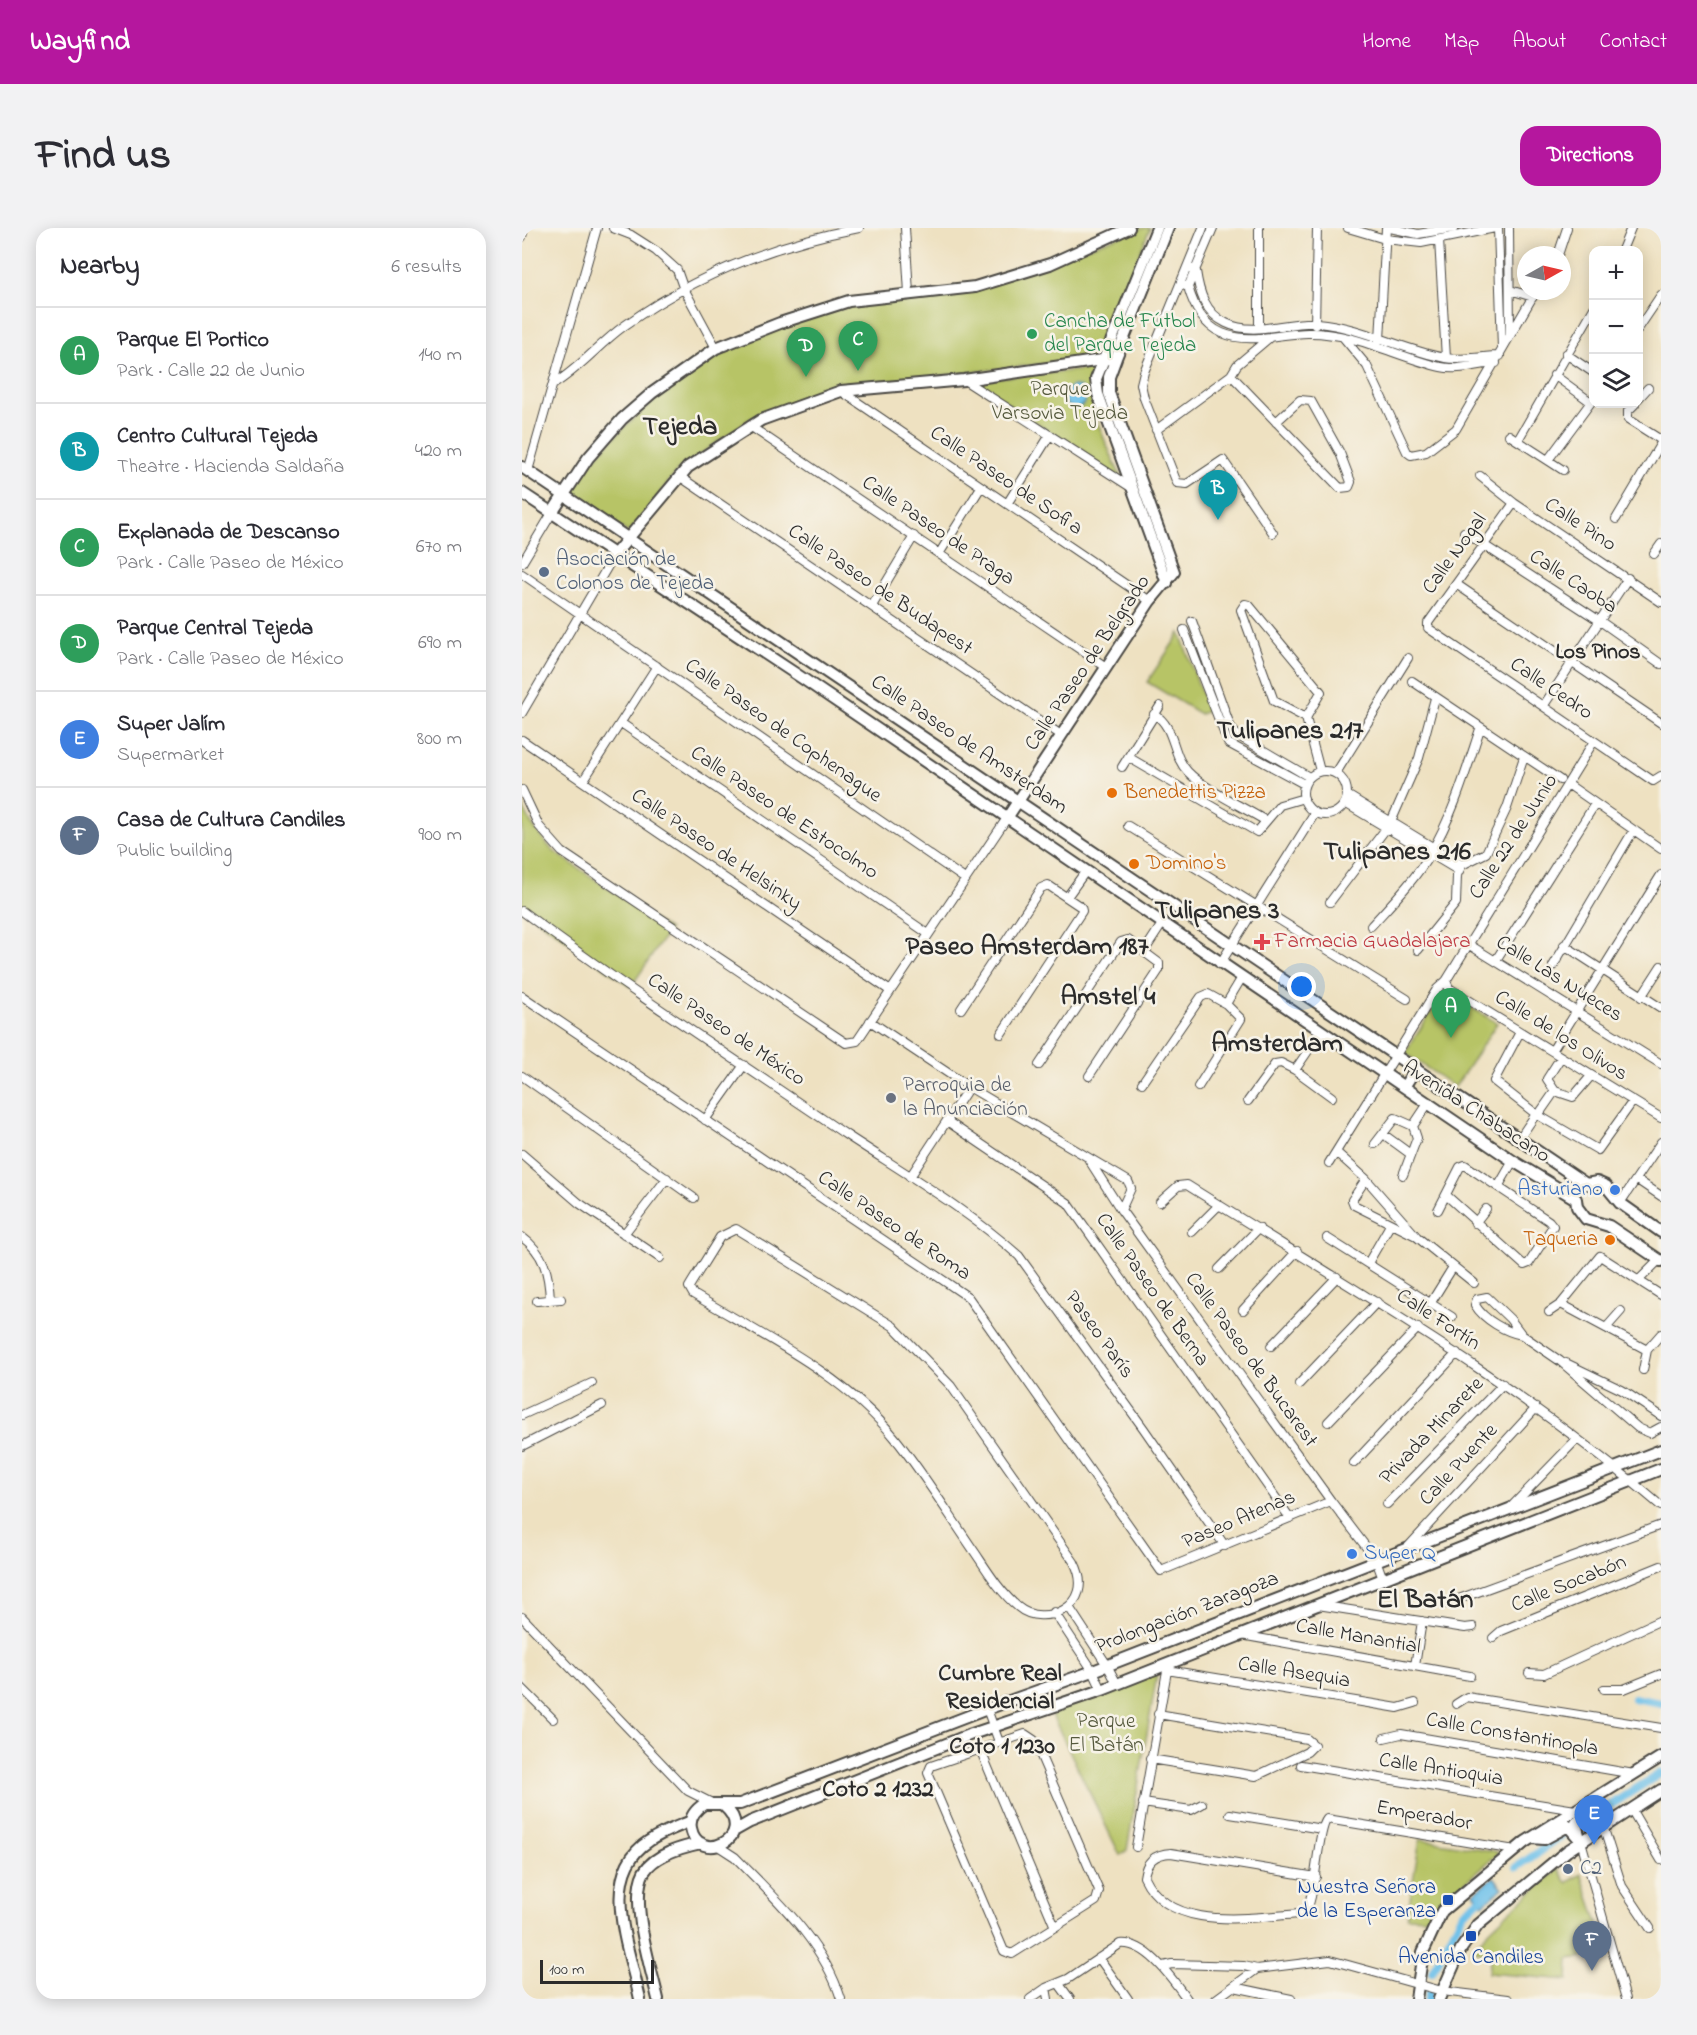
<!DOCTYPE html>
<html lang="en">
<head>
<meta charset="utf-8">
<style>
	:root { --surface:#fff; --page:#f2f2f3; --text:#2b2b33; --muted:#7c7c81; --line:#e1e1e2; --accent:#b5179e }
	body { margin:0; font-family:"Indie Flower",sans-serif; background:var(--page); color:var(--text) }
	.controls { position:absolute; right:18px; top:18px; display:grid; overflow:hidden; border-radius:12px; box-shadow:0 3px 15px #0003 }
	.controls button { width:54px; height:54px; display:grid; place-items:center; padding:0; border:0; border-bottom:2px solid var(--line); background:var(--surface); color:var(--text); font:30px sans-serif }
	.compass { position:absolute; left:995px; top:18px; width:54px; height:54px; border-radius:50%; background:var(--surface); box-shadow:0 3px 15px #0003; rotate:82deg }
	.scale { position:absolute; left:18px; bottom:15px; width:114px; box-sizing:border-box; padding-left:6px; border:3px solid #2b2b2b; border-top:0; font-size:16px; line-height:21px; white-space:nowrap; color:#2b2b2b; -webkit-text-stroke:4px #f7f3e8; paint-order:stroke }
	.you { position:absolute; left:780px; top:759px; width:21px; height:21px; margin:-15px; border:4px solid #fff; border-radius:50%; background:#1a73e8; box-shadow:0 0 0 9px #1a73e833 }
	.badge { display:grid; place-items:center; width:39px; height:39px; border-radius:50%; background:var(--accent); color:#fff; font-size:20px; font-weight:700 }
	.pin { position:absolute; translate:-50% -50px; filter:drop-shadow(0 2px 3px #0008) }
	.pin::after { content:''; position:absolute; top:32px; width:21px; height:18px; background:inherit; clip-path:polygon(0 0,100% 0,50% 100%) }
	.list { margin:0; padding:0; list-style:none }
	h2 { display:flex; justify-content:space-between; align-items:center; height:78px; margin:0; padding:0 24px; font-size:26px }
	h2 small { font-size:20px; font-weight:400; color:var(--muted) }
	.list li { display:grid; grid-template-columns:39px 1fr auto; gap:18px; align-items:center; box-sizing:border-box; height:96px; padding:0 24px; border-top:2px solid var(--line) }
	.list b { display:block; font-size:22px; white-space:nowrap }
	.list p { margin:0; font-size:20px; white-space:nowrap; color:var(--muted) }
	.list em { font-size:20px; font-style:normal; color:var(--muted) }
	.icon { flex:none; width:33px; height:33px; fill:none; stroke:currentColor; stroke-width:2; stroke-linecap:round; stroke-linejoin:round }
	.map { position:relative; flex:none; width:1139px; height:1771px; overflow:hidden; border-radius:18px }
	header { display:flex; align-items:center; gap:36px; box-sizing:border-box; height:84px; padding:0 30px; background:var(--accent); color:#fff }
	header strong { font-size:28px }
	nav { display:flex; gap:33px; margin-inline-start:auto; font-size:21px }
	.intro { display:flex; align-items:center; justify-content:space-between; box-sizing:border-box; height:144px; padding:0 36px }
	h1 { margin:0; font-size:42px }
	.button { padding:15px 27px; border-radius:18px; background:var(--accent); color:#fff; font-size:21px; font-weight:700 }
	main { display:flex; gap:36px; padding:0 36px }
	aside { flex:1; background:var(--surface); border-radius:18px; box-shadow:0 3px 15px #0003 }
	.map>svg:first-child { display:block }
	.green { fill:#b7c466; stroke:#717848; stroke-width:1.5 }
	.water { fill:#6ec1ea; stroke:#4c768a; stroke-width:1.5 }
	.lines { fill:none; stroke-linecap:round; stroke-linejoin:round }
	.canal { stroke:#6ec1ea; stroke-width:8 }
	.street-casing { stroke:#484642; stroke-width:10 }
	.secondary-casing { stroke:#484642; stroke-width:14 }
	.street { stroke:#fff; stroke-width:8 }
	.secondary { stroke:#fff; stroke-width:10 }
	.leisure-dot { fill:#2e9e5b; stroke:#f7f3e8; stroke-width:2 }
	.service-dot { fill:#5c6f8a; stroke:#f7f3e8; stroke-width:2 }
	.food-dot { fill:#e8710a; stroke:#f7f3e8; stroke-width:2 }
	.health-dot { fill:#e0444e; stroke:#f7f3e8; stroke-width:2 }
	.worship-dot { fill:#6b7280; stroke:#f7f3e8; stroke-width:2 }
	.shop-dot { fill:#3f7fe0; stroke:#f7f3e8; stroke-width:2 }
	.transit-dot { fill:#1a4fb4; stroke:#f7f3e8; stroke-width:2 }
	.labels { text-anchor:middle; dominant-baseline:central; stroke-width:5; stroke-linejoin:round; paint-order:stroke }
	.leisure-label { font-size:21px; fill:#27864d; stroke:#f7f3e8; text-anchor:start }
	.park-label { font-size:21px; fill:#55593d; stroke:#f7f3e8 }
	.street-label { font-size:21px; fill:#2b2b2b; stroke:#f7f3e8 }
	.service-label { font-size:21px; fill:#4e5e75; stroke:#f7f3e8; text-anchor:start }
	.food-label { font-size:21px; fill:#c56008; stroke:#f7f3e8; text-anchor:start }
	.health-label { font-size:21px; fill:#be3a42; stroke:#f7f3e8; text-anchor:start }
	.worship-label { font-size:21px; fill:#5b616d; stroke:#f7f3e8; text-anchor:start }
	.shop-label { font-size:21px; fill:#366cbe; stroke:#f7f3e8; text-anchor:end }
	.transit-label { font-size:21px; fill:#164399; stroke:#f7f3e8; text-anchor:end }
	.neighbourhood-label { font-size:22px; font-weight:bold; fill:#2b2b2b; stroke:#f7f3e8 }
	.quarter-label { font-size:24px; font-weight:bold; fill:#2b2b2b; stroke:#f7f3e8 }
	.district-label { font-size:27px; font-weight:bold; fill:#2b2b2b; stroke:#f7f3e8 }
</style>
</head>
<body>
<header>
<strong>Wayfind</strong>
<nav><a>Home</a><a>Map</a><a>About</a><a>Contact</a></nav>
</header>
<div class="intro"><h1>Find us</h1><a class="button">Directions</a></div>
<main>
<aside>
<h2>Nearby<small>6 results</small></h2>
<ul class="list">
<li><span class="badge" style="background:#2e9e5b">A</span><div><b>Parque El Portico</b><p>Park · Calle 22 de Junio</p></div><em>140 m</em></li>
<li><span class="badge" style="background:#0f9aa8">B</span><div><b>Centro Cultural Tejeda</b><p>Theatre · Hacienda Saldaña</p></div><em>420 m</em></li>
<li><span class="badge" style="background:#2e9e5b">C</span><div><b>Explanada de Descanso</b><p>Park · Calle Paseo de México</p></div><em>670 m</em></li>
<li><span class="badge" style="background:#2e9e5b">D</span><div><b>Parque Central Tejeda</b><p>Park · Calle Paseo de México</p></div><em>690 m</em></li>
<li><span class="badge" style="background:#3f7fe0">E</span><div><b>Super Jalím</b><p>Supermarket</p></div><em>800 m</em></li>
<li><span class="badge" style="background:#5c6f8a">F</span><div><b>Casa de Cultura Candiles</b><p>Public building</p></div><em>900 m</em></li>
</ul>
</aside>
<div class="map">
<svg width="1139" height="1771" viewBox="0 0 1139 1771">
	<rect width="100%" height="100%" fill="#f7f3e8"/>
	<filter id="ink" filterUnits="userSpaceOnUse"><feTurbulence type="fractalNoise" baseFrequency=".0167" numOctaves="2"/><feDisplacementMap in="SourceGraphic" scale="12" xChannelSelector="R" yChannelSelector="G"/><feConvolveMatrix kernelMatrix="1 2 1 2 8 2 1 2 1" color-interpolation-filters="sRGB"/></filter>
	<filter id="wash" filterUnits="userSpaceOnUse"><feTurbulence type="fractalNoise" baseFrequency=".008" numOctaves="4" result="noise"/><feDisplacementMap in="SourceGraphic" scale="24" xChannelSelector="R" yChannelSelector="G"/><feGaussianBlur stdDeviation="1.35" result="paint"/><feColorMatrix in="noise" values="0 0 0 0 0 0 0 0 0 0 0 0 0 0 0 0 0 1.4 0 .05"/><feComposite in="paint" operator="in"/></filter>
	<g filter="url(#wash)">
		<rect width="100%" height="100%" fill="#eee1c1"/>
		<path class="green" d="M621,0H628L576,130L326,158L228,191L156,242L107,305L46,264C115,170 213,101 328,78C364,70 404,72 440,63C461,58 481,49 500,42C541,28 581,14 621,0Z
			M570,141C562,178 586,217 600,252L450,152Z
			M658,405L686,483L678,486L625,454Z
			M0,577L10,597L30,622L147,702L109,759L0,680Z
			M922,763L975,795L933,859L883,825Z
			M636,1441L605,1622L598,1627L529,1485Z
			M898,1611L978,1624L922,1672L910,1690L885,1689Z
			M1036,1640L1045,1655L1059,1646L1078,1701L1082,1726L1047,1731L1046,1752L966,1745L969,1725L949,1723C974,1691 1008,1669 1036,1640Z"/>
		<path class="water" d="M542 169a11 11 0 1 1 22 0a11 11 0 1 1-22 0Z
			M972,1649L981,1660L961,1676L952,1665Z"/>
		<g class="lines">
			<path class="canal" d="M1112,1470L1139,1475
				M1068,1590L1139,1545
				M995,1639L1041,1607
				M910,1744L941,1685L957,1672
				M906,1771L907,1765"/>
		</g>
	</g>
	<g filter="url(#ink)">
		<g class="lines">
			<g class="street-casing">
				<path id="street" d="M91,0L109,7L134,23L155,42L161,59L194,120
					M383,0L387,65
					M681,0L622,144L619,156L622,170L655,255L665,256L701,232L751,305
					M737,0V100
					M826,0L863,11L899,15L973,0
					M868,0L896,6L932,0
					M976,0L980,121
					M987,0L988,107
					M0,9L2,0
					M917,12L924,130
					M1100,22L1109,0
					M1036,27L1045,0
					M665,39L674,43C677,64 683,85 704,95C732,109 765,93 795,95C840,99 880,122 923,130C940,133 961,128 978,128
					M658,56L666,59C672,79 681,97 700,105C728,117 758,105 786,105C832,104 875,129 919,139C936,143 956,136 974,135
					M666,59L691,0
					M988,62L1011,69
					M793,97L795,0
					M1116,101L1139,67
					M821,109L845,138L885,224L889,227L904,224L934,201L1014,63
					M858,112L864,0
					M1044,126L1072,145
					M709,147L818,260L827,259L829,254L818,225L789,173L778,172L754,194
					M1032,147L1069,174
					M442,152L610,260
					M32,156C58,140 77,116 102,98C173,47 252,16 337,0
					M319,163L628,373
					M1116,171L1126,160
					M1113,176L1106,183V191L1139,212
					M228,198L584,439
					M634,202L709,147L715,137L747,110
					M987,207L1041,242
					M996,212L1072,80
					M1026,232L1072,170
					M6,243L75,0
					M157,248L539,507
					M958,248L992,275L1139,374
					M992,275L906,395V400L1131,553L1139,548
					M485,276L528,207
					M1094,291L1139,215
					M942,304L1078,393L1139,436
					M417,326L459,259
					M1132,326L1139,316
					M0,335L30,285
					M0,346L443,651
					M934,356L1139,495
					M350,378L392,308
					M670,393L709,500L715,507L787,549
					M662,402L706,515L782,556
					M890,453L1038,552
					M1022,477L1106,350
					M0,485L93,326
					M632,486C654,499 649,527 666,544C682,561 723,580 744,593
					M784,490L752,473L719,382L723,376L727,377L799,464L784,490L798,543
					M99,495L405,705
					M0,512L367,762
					M606,529L735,604L758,577L782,570
					M600,539L638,478
					M781 565a22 22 0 1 1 44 0a22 22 0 1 1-44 0Z
					M814,545L886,430
					M61,553L135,438
					M1047,557L1139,621
					M0,562L17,598L40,624L324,815L335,813L485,590
					M825,567L940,637
					M823,575L937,643
					M606,598L885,771
					M545,669L563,644
					M808,674L869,594L897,530L913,470
					M0,683C106,762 217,834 326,908C384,946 446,982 497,1028L622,1201L703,1318
					M849,698C869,676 892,653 908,626C931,588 944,543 958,501
					M946,716L1139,836
					M1042,717L1139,780
					M623,722L640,696
					M896,722L934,675L935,647L940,637L964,625L985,580L1002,529
					M974,732L1073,576
					M698,736L793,585
					M1031,738L1111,603
					M924,753L927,760L1139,890
					M0,768L446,1069L639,1343L809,1273
					M1119,769L1139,738
					M704,776L719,751
					M439,781L519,660L526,657L559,679L560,683L479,806
					M348,793L447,859L606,953L609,960L599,982
					M998,804L972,853L1014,886L1076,922L1111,873
					M1030,823L1139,647
					M1039,829L1025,851L1033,863L1051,869L1069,848
					M517,837L599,714L606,712L637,735V742L567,848
					M773,842L810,869
					M0,848L172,970
					M620,855L679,769L686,766L704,776L719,791L676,859
					M726,873L753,836L759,835L773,842L799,804
					M1017,886L1033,863
					M183,892L222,837
					M425,893L546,975L768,1290
					M891,898L907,874
					M861,906L887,925
					M997,911L1014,886
					M853,916L873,890L891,898L895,910L881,947
					M814,924L844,951L895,1009L952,1055
					M0,926L57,975L138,1030
					M567,932L599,982L809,1273L854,1332L861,1351
					M807,935L915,761L924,753L1072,513
					M388,949L447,859
					M844,951L830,972L832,977L894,1008
					M1114,951L1139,968
					M976,959L991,933
					M638,974L656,958L665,957C827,1059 994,1153 1139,1278
					M1098,975L1139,914
					M916,982L938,939L943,937L1027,993L1031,998L1007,1035L1002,1037L924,967
					M953,995L964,981
					M214,1001L371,1098L429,1158L552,1334C576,1380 520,1400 496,1379C479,1365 466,1344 454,1326C427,1287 402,1246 373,1210C320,1145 241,1108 171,1066L167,1059L170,1054L198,1009Z
					M670,1004L697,977
					M102,1006L145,950
					M0,1009C22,1025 27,1045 28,1072
					M805,1010L930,1089
					M846,1035L868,997
					M697,1041L737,1000
					M1117,1052L1137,1032
					M15,1073L39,1071
					M908,1076L931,1039
					M1039,1076L1125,1122
					M721,1082L775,1023
					M1027,1084L1039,1076L1078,1028L1139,1067
					M1084,1100L1099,1083
					M1000,1107C984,1104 962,1092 953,1077L955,1071L965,1069L988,1091L1000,1107L1038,1133L1116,1200L1128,1205L1139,1199
					M749,1118L815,1049
					M1044,1135L1100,1162L1139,1188
					M1121,1142L1125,1122L1139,1106
					M777,1156L855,1074
					M0,1187L70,1155
					M806,1194L896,1100
					M0,1218L80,1177
					M832,1235L935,1125
					M865,1276L981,1156
					M989,1279L1055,1211
					M886,1319L1014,1180
					M923,1376L1139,1297
					M796,1377L943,1400L951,1399
					M547,1379L585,1437L595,1456
					M532,1384L571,1443L580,1462
					M0,1389L166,1563L188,1574
					M719,1407L948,1448
					M971,1410L979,1403L1139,1338
					M893,1438L900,1393
					M645,1442L876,1480L893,1475
					M1007,1445L1022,1446L1139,1392
					M0,1460L31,1491
					M1082,1461H1102L1139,1446
					M934,1476L945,1469L1139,1500
					M465,1481L477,1514
					M503,1506L512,1512L577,1663L574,1673L490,1726L482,1723L406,1545L409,1538Z
					M862,1510L879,1506L1112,1546
					M458,1521L533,1699
					M628,1531L734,1548L785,1524L792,1517L785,1511L636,1486
					M779,1537L1053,1582
					M621,1575L669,1582L680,1576
					M1109,1581L1139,1632
					M708,1586L800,1601
					M1081,1598L1100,1658L1128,1700
					M1059,1613L1104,1771
					M196,1618L213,1629C254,1671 301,1713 319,1771
					M614,1619L646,1437
					M794,1649L649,1625C633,1626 624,1633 622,1649C648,1705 727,1689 778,1686L784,1684C795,1661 795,1603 805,1591L993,1622
					M577,1730L606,1771
					M641,1738L650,1736L722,1738L735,1741L808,1732L920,1763L986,1771
					M537,1756L548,1771
					M712,1759L769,1771
					M524,1760L526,1771
					M508,1771L524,1760L546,1751L598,1716C625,1713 651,1752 665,1771
					M694,1771L735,1741"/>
			</g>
			<g class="secondary-casing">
				<path id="secondary" d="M635,0L574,151L576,166L645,355
					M0,239L1064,956L1075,954L1084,958L1098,975L1139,1004
					M0,265L280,450L991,933L1054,971L1055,979L1064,991L1087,998L1139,1033
					M30,285L66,230L100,191L130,165L194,120L258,95L327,73L453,59L528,36L607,0
					M93,326L166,239L239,192L319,163L442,152L594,130
					M485,590L628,373L652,344L587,165V149L594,130L646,0
					M882,859L894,840
					M202,1578C237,1609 176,1638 169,1600C167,1590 173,1582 182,1576H218L465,1481L571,1443L1139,1222
					M212,1603L228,1594L447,1507L580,1462L1139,1241
					M1057,1607L1054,1595L1071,1582L1078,1567
					M1009,1610L1022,1611L1046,1598L1059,1613
					M118,1771C108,1722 75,1646 127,1613C140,1604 155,1599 169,1593
					M136,1771C129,1740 107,1672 122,1644C133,1626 160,1619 179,1615
					M894,1771L901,1724L920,1683L1003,1614L1139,1529
					M917,1771L939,1721L956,1697L1045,1623L1139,1562"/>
			</g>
			<use href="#street" class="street"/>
			<use href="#secondary" class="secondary"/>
		</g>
	</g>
	<circle class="leisure-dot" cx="510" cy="106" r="6"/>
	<g class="service-dot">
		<circle cx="22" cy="344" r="6"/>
		<circle cx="1046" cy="1641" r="6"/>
	</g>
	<g class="food-dot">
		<circle cx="590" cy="565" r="6"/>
		<circle cx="612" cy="636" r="6"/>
		<circle cx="1088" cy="1012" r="6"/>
	</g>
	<path class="health-dot" d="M737 705h6v6h6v6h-6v6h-6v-6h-6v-6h6z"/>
	<circle class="worship-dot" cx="369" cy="870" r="6"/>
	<g class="shop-dot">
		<circle cx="1093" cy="962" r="6"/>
		<circle cx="830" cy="1326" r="6"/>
	</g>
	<g class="transit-dot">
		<rect x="920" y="1666" width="12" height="12" rx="3"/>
		<rect x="943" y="1702" width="12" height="12" rx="3"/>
	</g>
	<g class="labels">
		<g class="leisure-label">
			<text x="522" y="94">Cancha de Fútbol<tspan x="522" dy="24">del Parque Tejeda</tspan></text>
		</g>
		<g class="park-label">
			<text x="538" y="162">Parque<tspan x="538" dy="24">Varsovia Tejeda</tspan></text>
			<text x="584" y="1494">Parque<tspan x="584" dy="24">El Batán</tspan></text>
		</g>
		<g class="street-label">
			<text transform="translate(484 253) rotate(34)">Calle Paseo de Sofia</text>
			<text transform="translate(1058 297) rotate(33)">Calle Pino</text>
			<text transform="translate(416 303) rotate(34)">Calle Paseo de Praga</text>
			<text transform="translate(933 326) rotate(-54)">Calle Nogal</text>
			<text transform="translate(1051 354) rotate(33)">Calle Caoba</text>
			<text transform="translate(358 362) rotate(34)">Calle Paseo de Budapest</text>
			<text transform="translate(566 435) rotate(-56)">Calle Paseo de Belgrado</text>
			<text transform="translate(1029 461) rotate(34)">Calle Cedro</text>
			<text transform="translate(261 503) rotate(35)">Calle Paseo de Cophenague</text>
			<text transform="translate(447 517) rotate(34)">Calle Paseo de Amsterdam</text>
			<text transform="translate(262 585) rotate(34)">Calle Paseo de Estocolmo</text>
			<text transform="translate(992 609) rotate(-57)">Calle 22 de Junio</text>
			<text transform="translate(194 622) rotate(34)">Calle Paseo de Helsinky</text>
			<text transform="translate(1037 751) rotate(32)">Calle Las Nueces</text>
			<text transform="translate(204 802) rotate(34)">Calle Paseo de México</text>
			<text transform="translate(1039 808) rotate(32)">Calle de los Olivos</text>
			<text transform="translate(954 884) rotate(33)">Avenida Chabacano</text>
			<text transform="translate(372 998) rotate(34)">Calle Paseo de Roma</text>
			<text transform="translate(630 1062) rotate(55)">Calle Paseo de Berna</text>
			<text transform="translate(916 1092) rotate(33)">Calle Fortín</text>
			<text transform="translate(577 1107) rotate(54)">Paseo París</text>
			<text transform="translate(729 1132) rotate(54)">Calle Paseo de Bucarest</text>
			<text transform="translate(910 1203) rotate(-46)">Privada Minarete</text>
			<text transform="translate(937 1237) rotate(-47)">Calle Puente</text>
			<text transform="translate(717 1292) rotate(-23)">Paseo Atenas</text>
			<text transform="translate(1047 1356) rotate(-22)">Calle Socabón</text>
			<text transform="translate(665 1385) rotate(-21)">Prolongación Zaragoza</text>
			<text transform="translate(836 1409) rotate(10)">Calle Manantial</text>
			<text transform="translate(772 1445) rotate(9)">Calle Asequia</text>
			<text transform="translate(990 1507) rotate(10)">Calle Constantinopla</text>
			<text transform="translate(919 1542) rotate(9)">Calle Antioquia</text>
			<text transform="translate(902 1588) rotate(10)">Emperador</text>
		</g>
		<g class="service-label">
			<text x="34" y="332">Asociación de<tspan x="34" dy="24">Colonos de Tejeda</tspan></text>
			<text x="1058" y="1641">C2</text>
		</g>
		<g class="food-label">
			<text x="602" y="565">Benedettis Pizza</text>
			<text x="624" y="636">Domino's</text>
			<text x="1076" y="1012" text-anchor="end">Taqueria</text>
		</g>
		<g class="health-label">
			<text x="752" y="714">Farmacia Guadalajara</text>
		</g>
		<g class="worship-label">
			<text x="381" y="858">Parroquia de<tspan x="381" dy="24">la Anunciación</tspan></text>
		</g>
		<g class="shop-label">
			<text x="1081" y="962">Asturiano</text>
			<text x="842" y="1326" text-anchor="start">Super Q</text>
		</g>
		<g class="transit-label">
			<text x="914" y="1660">Nuestra Señora<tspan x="914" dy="24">de la Esperanza</tspan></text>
			<text x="949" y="1730" text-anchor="middle">Avenida Candiles</text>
		</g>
		<g class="neighbourhood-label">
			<text x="1076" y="425">Los Pinos</text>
		</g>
		<g class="quarter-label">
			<text x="478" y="1446">Cumbre Real<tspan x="478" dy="28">Residencial</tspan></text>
			<text x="480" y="1519">Coto 1 1230</text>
			<text x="356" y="1562">Coto 2 1232</text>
		</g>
		<g class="district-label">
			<text x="158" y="199">Tejeda</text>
			<text x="768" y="503">Tulipanes 217</text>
			<text x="875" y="624">Tulipanes 216</text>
			<text x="695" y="683">Tulipanes 3</text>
			<text x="505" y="719">Paseo Amsterdam 187</text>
			<text x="586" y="769">Amstel 4</text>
			<text x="755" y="816">Amsterdam</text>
			<text x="903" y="1372">El Batán</text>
		</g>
	</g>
</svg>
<div class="controls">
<button>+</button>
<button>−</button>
<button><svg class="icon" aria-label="layers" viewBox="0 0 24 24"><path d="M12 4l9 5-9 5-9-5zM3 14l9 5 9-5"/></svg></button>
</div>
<svg class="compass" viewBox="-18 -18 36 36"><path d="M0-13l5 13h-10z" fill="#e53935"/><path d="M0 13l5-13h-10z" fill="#7c7c81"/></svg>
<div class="scale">100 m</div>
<div class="you"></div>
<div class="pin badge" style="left:929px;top:810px;background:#2e9e5b">A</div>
<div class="pin badge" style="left:696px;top:292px;background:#0f9aa8">B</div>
<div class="pin badge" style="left:336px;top:143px;background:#2e9e5b">C</div>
<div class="pin badge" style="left:284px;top:149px;background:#2e9e5b">D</div>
<div class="pin badge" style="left:1072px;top:1617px;background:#3f7fe0">E</div>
<div class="pin badge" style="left:1070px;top:1743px;background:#5c6f8a">F</div>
</div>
</main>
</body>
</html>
